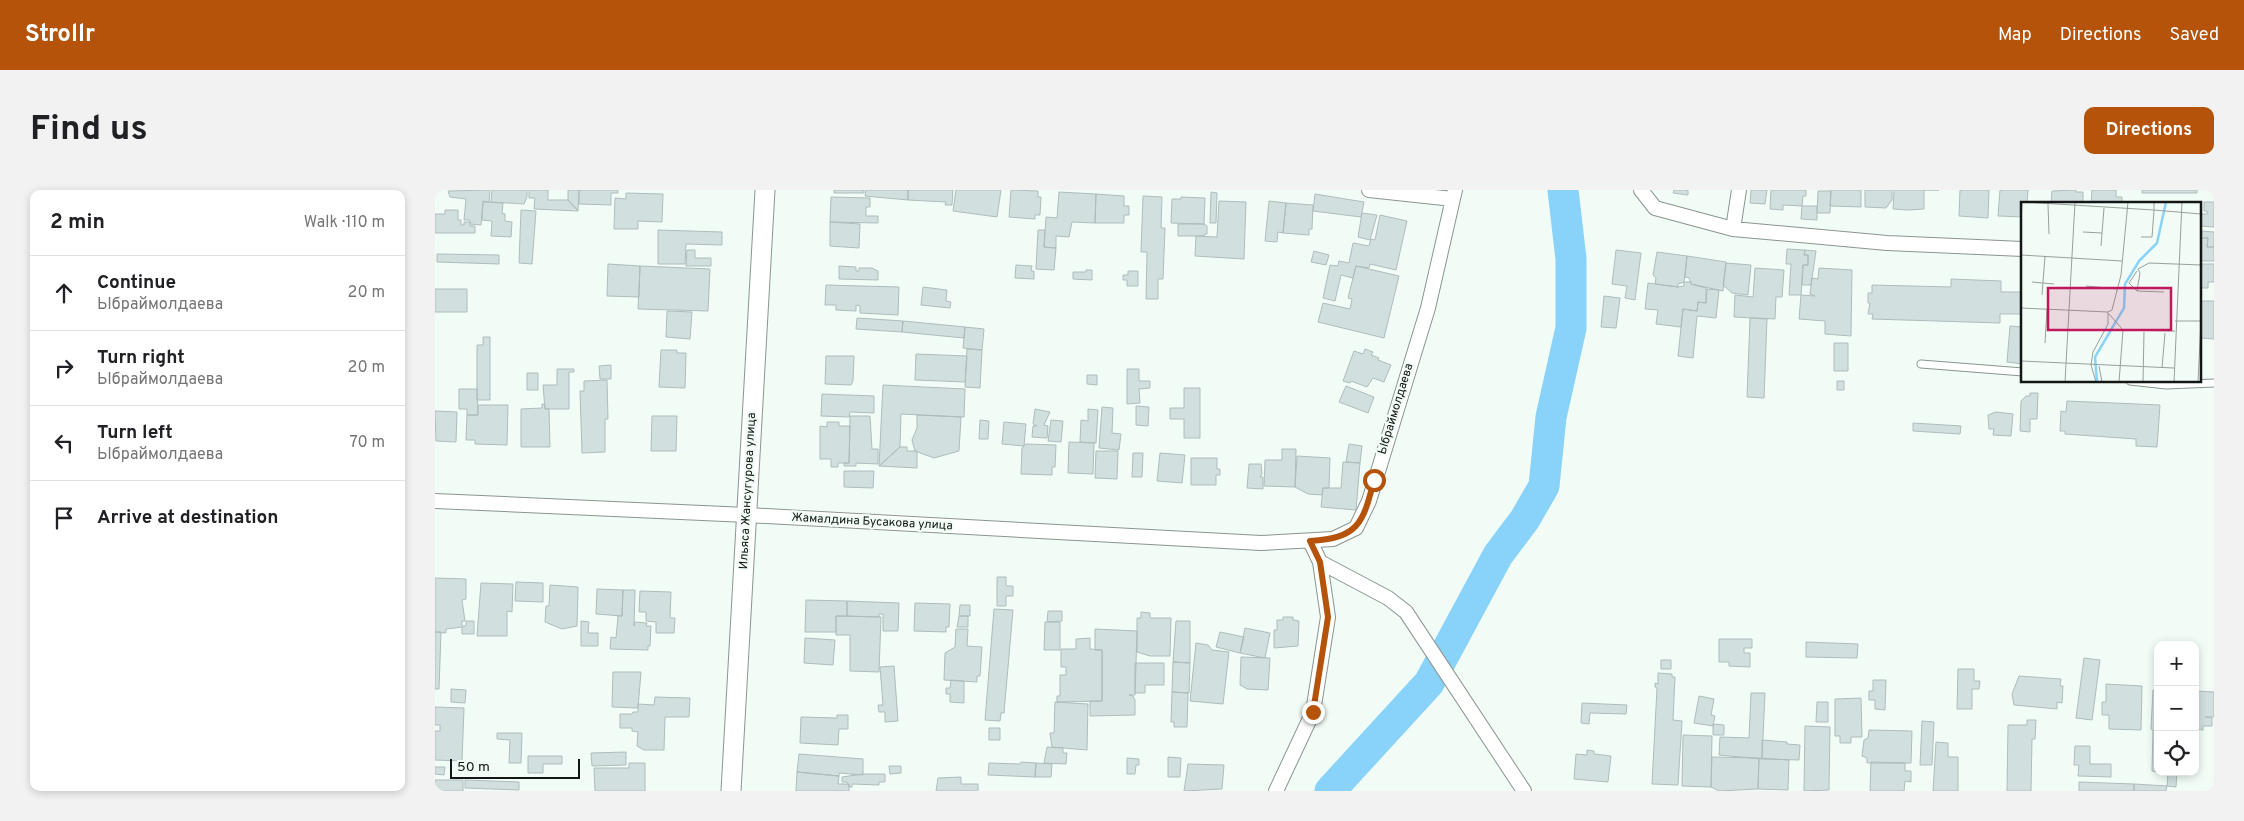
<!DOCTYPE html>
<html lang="en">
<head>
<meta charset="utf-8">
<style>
	:root { --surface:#fff; --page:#f2f2f2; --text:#202124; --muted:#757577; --line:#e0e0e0; --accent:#b45309 }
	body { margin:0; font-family:Overpass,sans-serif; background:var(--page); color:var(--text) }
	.controls { position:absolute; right:15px; bottom:15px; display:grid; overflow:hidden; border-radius:10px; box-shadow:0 2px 8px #0003 }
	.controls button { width:45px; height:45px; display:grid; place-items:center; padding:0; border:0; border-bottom:1px solid var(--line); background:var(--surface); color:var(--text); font:25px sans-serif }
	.scale { position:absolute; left:15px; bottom:12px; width:130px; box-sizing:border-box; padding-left:5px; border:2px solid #131614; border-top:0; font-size:14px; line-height:18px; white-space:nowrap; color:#131614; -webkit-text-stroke:4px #f1fcf6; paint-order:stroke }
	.stop { position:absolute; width:15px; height:15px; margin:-11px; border:4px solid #b45309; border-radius:50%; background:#fff }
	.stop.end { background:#b45309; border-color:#fff; box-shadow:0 1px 5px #0008 }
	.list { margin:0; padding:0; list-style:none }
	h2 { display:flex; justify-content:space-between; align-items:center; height:65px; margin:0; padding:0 20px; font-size:21px }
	h2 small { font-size:16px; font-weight:400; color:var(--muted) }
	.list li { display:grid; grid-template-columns:32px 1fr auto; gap:15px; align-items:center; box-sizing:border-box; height:75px; padding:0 20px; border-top:1px solid var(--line) }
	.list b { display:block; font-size:19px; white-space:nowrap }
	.list p { margin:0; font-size:16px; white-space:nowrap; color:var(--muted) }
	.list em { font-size:16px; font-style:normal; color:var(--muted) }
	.icon { flex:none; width:28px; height:28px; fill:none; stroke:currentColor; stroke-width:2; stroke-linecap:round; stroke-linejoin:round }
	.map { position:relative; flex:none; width:1779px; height:601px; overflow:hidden; border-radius:10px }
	header { display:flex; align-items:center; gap:30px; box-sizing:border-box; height:70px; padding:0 25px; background:var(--accent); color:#fff }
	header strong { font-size:24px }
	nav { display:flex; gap:28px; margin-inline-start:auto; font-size:18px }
	.intro { display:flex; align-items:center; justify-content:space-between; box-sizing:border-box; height:120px; padding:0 30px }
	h1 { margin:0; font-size:35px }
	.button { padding:12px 22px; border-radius:10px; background:var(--accent); color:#fff; font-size:18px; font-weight:700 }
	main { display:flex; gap:30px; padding:0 30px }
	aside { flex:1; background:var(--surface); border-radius:10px; box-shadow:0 2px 8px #0003 }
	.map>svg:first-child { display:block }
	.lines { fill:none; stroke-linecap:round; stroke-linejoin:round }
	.river { stroke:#89d2f9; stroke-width:31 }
	.building { fill:#d2dfdf; stroke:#afbcbc }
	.lane-casing { stroke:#8b9590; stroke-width:9 }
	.street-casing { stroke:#8b9590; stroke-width:16 }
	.secondary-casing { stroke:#8b9590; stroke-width:21 }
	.lane { stroke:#fff; stroke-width:7 }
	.street { stroke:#fff; stroke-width:14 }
	.secondary { stroke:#fff; stroke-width:19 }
	.route { stroke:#b45309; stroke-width:6 }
	.labels { text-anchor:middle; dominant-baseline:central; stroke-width:4.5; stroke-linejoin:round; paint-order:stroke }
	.street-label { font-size:12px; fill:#131614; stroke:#f1fcf6 }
	.inset-river { fill:none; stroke:#89d2f9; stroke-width:2.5 }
	.inset-road { fill:none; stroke:#98a09c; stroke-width:1 }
	.view { fill:#c2185b; fill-opacity:0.15; stroke:#c2185b; stroke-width:2.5 }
	.inset-edge { fill:none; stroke:#131614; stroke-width:2.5 }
</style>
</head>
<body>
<header>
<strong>Strollr</strong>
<nav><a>Map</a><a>Directions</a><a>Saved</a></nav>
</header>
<div class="intro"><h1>Find us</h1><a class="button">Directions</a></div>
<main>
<aside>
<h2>2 min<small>Walk · 110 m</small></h2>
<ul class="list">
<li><svg class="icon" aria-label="ahead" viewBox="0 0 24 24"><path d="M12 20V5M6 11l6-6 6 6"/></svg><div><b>Continue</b><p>Ыбраймолдаева</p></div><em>20 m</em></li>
<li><svg class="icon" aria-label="right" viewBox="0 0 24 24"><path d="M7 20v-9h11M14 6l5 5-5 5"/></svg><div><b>Turn right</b><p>Ыбраймолдаева</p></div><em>20 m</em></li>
<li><svg class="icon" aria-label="left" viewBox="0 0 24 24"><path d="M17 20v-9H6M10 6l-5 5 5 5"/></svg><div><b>Turn left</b><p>Ыбраймолдаева</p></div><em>70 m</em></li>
<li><svg class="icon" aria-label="arrive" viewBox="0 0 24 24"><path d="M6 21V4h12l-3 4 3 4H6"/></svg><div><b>Arrive at destination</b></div></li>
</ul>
</aside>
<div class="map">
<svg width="1779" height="601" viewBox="0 0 1779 601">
	<rect width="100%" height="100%" fill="#f1fcf6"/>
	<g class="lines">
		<path class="river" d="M895,601L994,493L1063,365L1090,329L1109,296L1116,227L1136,138V69L1128,0"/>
	</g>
	<path class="building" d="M55,0L54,12L48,11L46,35L35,34V30H29L31,9L15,7L13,1Z
		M57,0H92V7L89,14L56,12Z
		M94,0H113V10H133L143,21L99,19L100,8H94Z
		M133,0H144L143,21L133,10Z
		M144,0H183V3H176V15L144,14Z
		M399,0H429V3H399Z
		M431,0H473V10L430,6Z
		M473,0H518L517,15H510L511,12L473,10Z
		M521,0H566L562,27L518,21Z
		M576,0L603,1V7H606L605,25H600V29L574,27Z
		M1239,0H1253V5L1238,3Z
		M1316,0H1332L1330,14L1315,13Z
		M1336,0H1371V6H1368L1367,16L1348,15V20L1335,19Z
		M1396,0H1426V17L1395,16Z
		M1430,0H1457V10L1451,18L1430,17Z
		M1459,0H1504H1489V19L1474,20L1458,19Z
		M1525,0H1554L1553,28L1524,26Z
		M1565,0H1593L1592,14H1588V27L1563,26Z
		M1641,0V2H1648V14H1616L1617,1Z
		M1657,0H1681V7H1687V14H1656Z
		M1707,0H1762V3H1707Z
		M1383,1H1396L1395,23H1382Z
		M624,2L661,4L660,33L637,32L634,47L621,46V58L609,57L611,27L622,28Z
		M776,2L782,3L781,33H775Z
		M191,3L228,4L227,32L203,31V39H179L180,8L191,9Z
		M661,4L689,6V16H694V25H689V33H660Z
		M880,4L929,12L926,27L878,21Z
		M708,6L727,7L726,38H730L728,89H723V109H711L712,62H706Z
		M396,7L435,8V17H431V26H443V33L395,32Z
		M746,7L770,8L769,34L736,33L737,9H746Z
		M784,11L811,12L809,69L760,66L761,46L782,47Z
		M834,11L851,13L848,43L843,42L842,52L830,51Z
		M48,12L68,13L67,23L70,24V31L77,32L76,47L56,46L57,31L47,30Z
		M1769,12H1779V37L1765,36V24H1772V21H1769Z
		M851,13L878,15L877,39H874V45L848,43Z
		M1367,16H1382V30L1366,29Z
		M10,20H23V30H26V35H29V32H35V36H40V43H0V24H10Z
		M86,20L101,21L97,74L84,73Z
		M927,23L942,25L935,50L923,47Z
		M945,25L972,31L961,80L935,74L934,78L921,76L918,88L906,85L900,111L888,108L895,75L903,76L904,71L914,73L918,53L934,56L936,49L940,50Z
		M395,32L425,34L424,58L395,56Z
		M743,34H769L772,36V44H770L769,46H743Z
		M223,40L287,42V55L251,54L250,74H223Z
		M603,40H610L609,57L621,58L619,80L601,79Z
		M1767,41L1779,42V57H1772L1773,48H1766Z
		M1765,48H1773L1772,57H1779V71H1765Z
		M1352,59L1370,60L1369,65H1373V75H1368L1366,105H1354L1356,74H1351Z
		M252,60H260V68H276V76H251Z
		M1181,60L1206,63L1200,110L1190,108L1192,96L1177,94Z
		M1370,60L1381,61L1376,95H1367L1368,75H1373V65H1369Z
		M879,61L894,65L891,75L876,72Z
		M1222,62L1252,66L1249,92L1243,94V97L1220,94L1221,88L1218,85Z
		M2,64L64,65V74L2,72Z
		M1252,66L1291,72L1288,101L1256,94L1254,88L1250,87Z
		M1291,73L1316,75L1313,105L1297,103L1288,95Z
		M173,74L205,76L204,107L172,106Z
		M1765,74H1779V92H1773V98H1765Z
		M581,75L597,76L596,81H599V89L580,88Z
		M205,76L275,79L273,121L203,119Z
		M404,76L421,77V81H424V78H437L443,81V90L404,89Z
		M921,76L964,86L949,148L883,132L888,113L915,119L917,109L913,108Z
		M1320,78L1349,80L1347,107H1341L1340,129L1299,127L1300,105L1318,107Z
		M1384,78L1417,80L1416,146L1390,144V131L1364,129L1366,105L1380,106L1375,104L1377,88L1383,89Z
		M651,80H657V90L638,89V82H651Z
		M693,81H703V96H692V90H688V85H693Z
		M1516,89L1566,91V102H1588V124H1565V133L1437,129L1438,124H1433L1435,113H1433V103H1437V95L1516,97Z
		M1249,92H1256V94L1271,98V113L1263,112L1262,121L1248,119L1246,137L1221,134L1223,120L1210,119L1213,93L1243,97L1249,96Z
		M391,95L464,97L463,125L425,123V116L421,115V121L401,120V115H390Z
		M488,97L512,100L511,111L516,112L515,118L486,115Z
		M0,99H32V122H0Z
		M1272,99L1284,100L1281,128L1262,126L1258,168L1243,166L1248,119L1262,121L1263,112L1271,113Z
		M1169,106L1185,108L1181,138L1166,137Z
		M1765,111H1779V149L1765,148Z
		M232,121L257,122L255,149L231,147Z
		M422,128L468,131L467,142L421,139Z
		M1315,128L1332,129L1329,208L1312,207Z
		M468,131L530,137L529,148L467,142Z
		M1575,136L1588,137V174L1572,172Z
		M530,137L549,139L547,160L528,158Z
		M48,147H55V210H42V155H48Z
		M1399,153H1413V181H1399Z
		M532,159L547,160L545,198L530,197Z
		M930,159L938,162L936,165L944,168L943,170L956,175L949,192L938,188L932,197L916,191L915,193L908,191L919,161L928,164Z
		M226,160H242V163H251L250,198L224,197Z
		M481,164L532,166L530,192L480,190Z
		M391,166H419L418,191L416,195L390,194Z
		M176,175V189H165L164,176Z
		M122,179H139V182H134V219H110L108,195H122Z
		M692,179H704V191H715V198L704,199L705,213L692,214Z
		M92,183H103V200H92Z
		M652,185H662V195L652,194Z
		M172,190L173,229H170V262L147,263L145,201H149V191Z
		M1402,191H1409V200H1402Z
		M448,195L530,199L529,227L466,224L465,257L444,276Z
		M911,196L939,207L933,223L904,212Z
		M749,198H765V248H749V229H735V218H749Z
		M24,199H42L43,225H32V219H24Z
		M1595,203H1603L1602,229H1595V242L1585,241L1586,211L1591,206H1595Z
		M387,204L439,206V223L415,222L414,227L386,226Z
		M1632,211L1725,215L1722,257L1701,256V249L1630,244V241H1625L1626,221L1631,222Z
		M107,214H110V219H114L115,257H86V219L107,218Z
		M43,215H73L72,255L40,254V250H31L32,225H43Z
		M701,216L714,217L713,236L701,235Z
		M667,217L678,218L677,243L686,244L684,260L664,258Z
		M600,219L615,222L609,235L613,236L612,248L597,247L598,236H602L598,234Z
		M653,219L663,220L661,253L645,252L646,230L653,231Z
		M0,221L22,222L21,252L1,251Z
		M1561,222L1578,224L1576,246L1558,245L1559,239H1554L1553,225Z
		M482,225L526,227L524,261L499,268L480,261L477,250L482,238Z
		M217,226H242L241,261H216Z
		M415,226H435L437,259H443V274L421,273V276H409V273H414Z
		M545,230L554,231L553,249H544Z
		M616,230L628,231L626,252L613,251Z
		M392,232H404V236H415L414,273H403V277H396V269H385V236L392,237Z
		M569,232L591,234L589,256L567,254Z
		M1478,233L1526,236L1525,244L1478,241Z
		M634,252L659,253L658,284L633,283Z
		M591,254L621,255L620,277H617V285L586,284L587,258Z
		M914,254L927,256L925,273L911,272Z
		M465,257H472V261H482V278L444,276Z
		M847,259H861L860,297L829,296L830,270H847Z
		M661,261H683L682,289L660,288Z
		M698,263H708L707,287H697Z
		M725,263L750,265L747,293L722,291Z
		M862,266L895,268L894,298H888L887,305L873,304L860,297Z
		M756,268H782V279H785V285H781V295H756Z
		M908,272L925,273L921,320L886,317L888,298H906Z
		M814,274H826L827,284L825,287H828V299L812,298Z
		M409,281H439L438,298L409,297Z
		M562,387H571V396H578V406H571V416H562Z
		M0,388L31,389V409L27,410L30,431H27V436H31V431H39V444H27V437L11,439V443L0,442Z
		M81,392L108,393V412L80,411Z
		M46,393L78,394L77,422L72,421V446H42Z
		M115,395L143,397L142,436L127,439L110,432L111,416H114Z
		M162,399L188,400L187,426L161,424Z
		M188,400H200L199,436L200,432L212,433L211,436H216L215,456H213V460L175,459L176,447L181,448L183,426H187Z
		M205,401L236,402L235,428H240L239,443H221V432L211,431V422H204Z
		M371,410L412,411V426H401V442H370Z
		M412,411L464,413L463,441H448V424H444V427L412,426Z
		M480,413L515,414L514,437H511V442L479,441Z
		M525,415H535V426H524Z
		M559,419L578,420L569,523H566L565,531L550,530Z
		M613,421H627V431L612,432Z
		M706,422L715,423V428H736L735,466H715L702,462V428H706Z
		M401,426L446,427L444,482L415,481V445H401Z
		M524,426H533V437H522Z
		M848,427H858V430L864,431L863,456L839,458V440H842V430H848Z
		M146,431L154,432L153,443H163V456H146Z
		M741,431H755V473L738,472Z
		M610,432H625V460H609Z
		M810,438L835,443L830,468L805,463Z
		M521,439H533L532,456L547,457L545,486H542V492L509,490L510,463L520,457Z
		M660,439L702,441L700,505H694L698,506L700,510V525L655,526V511H667V460H660Z
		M0,442H6L4,499H0Z
		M785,442L809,447L805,463L781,457Z
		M370,448L400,450L398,475L369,473Z
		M655,448V459L667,460V511L622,512V506H625V485H631V477H626V459H641V449Z
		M1284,449H1317V458H1309V463H1315V477L1294,476V472H1284Z
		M1371,452L1423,454L1422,468L1371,467Z
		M761,453L773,455L777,460L794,462L788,514L755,511Z
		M806,467L835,468L833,500L812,499L805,495Z
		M1649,468L1665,470L1657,530L1641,528Z
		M1226,470H1236V479H1226Z
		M738,472L755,473L754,503L737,502Z
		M700,473H729V495H710V503H700Z
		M459,476L463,531L450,532V522H444L443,515H448L445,477Z
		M1523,479H1539V491H1545L1544,499H1537V519H1522Z
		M178,482H206L203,518L177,517Z
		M1223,483L1237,484V487H1240L1238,530L1247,531L1243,595L1217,594L1222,498L1220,497V493L1223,494Z
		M1584,486L1626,489L1625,496H1628L1627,513L1622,512V519L1579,515L1577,504Z
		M516,490L529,491V513L515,512V504H511V498H515Z
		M1438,490H1451L1450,520L1440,519V510H1434V501H1438Z
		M1671,494L1707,496L1706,540L1674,539V525H1667V512H1671Z
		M16,499L31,500L30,513L16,512Z
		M1718,500H1723V582L1717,581L1718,540L1716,539Z
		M1760,501L1779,502V527H1770L1777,528V536H1768V540L1760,539Z
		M737,502L753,503L752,537H739V532H736Z
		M1316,503H1330L1327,569L1284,565L1285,547L1314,548Z
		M1264,506L1279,509L1276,525L1280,526L1278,536L1259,533Z
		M220,507L255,508L254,527H230L229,560H209L202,556L203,542L197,541V538H185V524H197L198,522H203V514L219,515Z
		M1426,508L1427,547H1416V553H1405V546H1400V509Z
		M620,512L653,514L652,560L617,557L615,543H619Z
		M1382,512H1393V532H1381Z
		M1147,513L1192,515L1191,524L1155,523L1154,534L1146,533Z
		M0,517L29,518L27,571L0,570V541H5V535H0Z
		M402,525H413V539H404L403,555L365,553L366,527L402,528Z
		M1592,530H1601L1600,549H1597L1596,601H1572L1573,535H1592Z
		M1487,531L1499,532L1497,575H1485Z
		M1278,534L1289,535V545H1278Z
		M1370,536L1395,537L1394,600L1369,601Z
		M554,538H565V550H554Z
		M1434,540L1477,541L1476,573H1432V568L1427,566L1429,550L1433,548Z
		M62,543H87L86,573H74L75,550L62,549Z
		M1248,545L1277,546L1276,597L1247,596Z
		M1327,550L1352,552V554L1365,555L1364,570L1327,569Z
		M1501,552L1513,553V567H1523V601H1498Z
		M1640,556H1655V574H1676V587L1643,586L1644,575H1639Z
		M612,557L628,558V563H632L631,574L609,573Z
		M1152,560L1159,561V564L1176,566L1173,592L1139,589L1141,564L1152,565Z
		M191,562V575L157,576L156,563Z
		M364,564L428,569V585L404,583V586L362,582Z
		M93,566H127V574H108V583H93Z
		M733,567L746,568L745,587H733Z
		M1277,567L1324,568L1323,599L1284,601L1276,597Z
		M692,568L704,569V575H701L700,584H692Z
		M1324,568L1354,570L1353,600L1323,599Z
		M586,572L601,573L600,587L553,585L554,573L585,574Z
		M1436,572L1470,573V581H1476V592L1470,591L1469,601H1435Z
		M194,573H210V601H160L159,578H194Z
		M601,573L617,574L616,587H600Z
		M753,574L789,575L787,599L749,601Z
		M454,576H466V583L455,584Z
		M0,577H10L9,585L0,584Z
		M362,582L404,586L403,594H414V601H361Z
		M1733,582H1742L1741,597L1732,596Z
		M428,584H450V592H444V595L417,594V597H414L412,592H407V587Z
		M526,587V594H543V601H501L503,588Z
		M0,590H28V601H0Z
		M30,590L84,592V600L30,598Z
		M1644,592L1699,594V601H1644Z
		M1699,594L1732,596L1731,601H1699Z"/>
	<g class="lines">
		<g class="lane-casing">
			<path id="lane" d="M1486,174L1588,182
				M1695,191L1731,195L1779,193"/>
		</g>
		<g class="street-casing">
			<path id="street" d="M934,0L1018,9
				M1206,0L1220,18L1298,39
				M1304,0L1298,39L1452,53L1588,59
				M0,311L312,325L826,353L898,349L921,338L934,311L993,118L1020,0
				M885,372L953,408L971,422L1089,601
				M841,601L878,522L893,427L885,372L875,351"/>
		</g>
		<g class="secondary-casing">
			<path id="secondary" d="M296,601L330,0"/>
		</g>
		<use href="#lane" class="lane"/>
		<use href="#street" class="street"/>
		<use href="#secondary" class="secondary"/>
	</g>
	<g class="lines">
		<path class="route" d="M878,522L893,427L885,372L875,351C923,348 928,334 939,290"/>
	</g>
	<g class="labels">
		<g class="street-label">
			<text transform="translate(961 219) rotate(-73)">Ыбраймолдаева</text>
			<text transform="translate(313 301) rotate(-87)">Ильяса Жансугурова улица</text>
			<text transform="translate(437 332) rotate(3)">Жамалдина Бусакова улица</text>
		</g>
	</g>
	<g transform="translate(1586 12)">
		<rect width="180" height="180" fill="#f1fcf6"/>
		<path class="inset-river" d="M76,180L74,155L103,106L104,82L118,59L136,41L145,0"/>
		<path class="inset-road" d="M3,0L133,8V0M27,2L28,32M0,20L1,0M62,30L81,31M120,35H131L133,8L180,12M80,44L83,6M0,53L101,59M116,69L108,81L116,89M11,80L33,82M65,84L97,87M143,90L116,89L119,71L117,67L128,61L180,63M21,93L24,54M0,106L87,110M87,110L91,108L100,73L107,0M88,112L102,128M154,119H180M102,128L154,129M24,141L26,107M0,159L153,166M78,164L81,180M141,166L144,131M44,180L54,0M75,180L70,163L72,150L87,122V110M98,180L102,128M122,180L123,130M153,180L161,0M177,180L180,119"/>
		<path class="view" d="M27,86H150V128H27Z"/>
		<rect width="180" height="180" class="inset-edge"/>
	</g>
</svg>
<div class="controls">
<button>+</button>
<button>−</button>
<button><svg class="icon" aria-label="locate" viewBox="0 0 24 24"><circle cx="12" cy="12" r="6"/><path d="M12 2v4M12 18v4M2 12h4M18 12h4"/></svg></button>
</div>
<div class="scale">50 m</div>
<div class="stop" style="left:939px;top:290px"></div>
<div class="stop end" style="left:878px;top:522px"></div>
</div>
</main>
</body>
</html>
